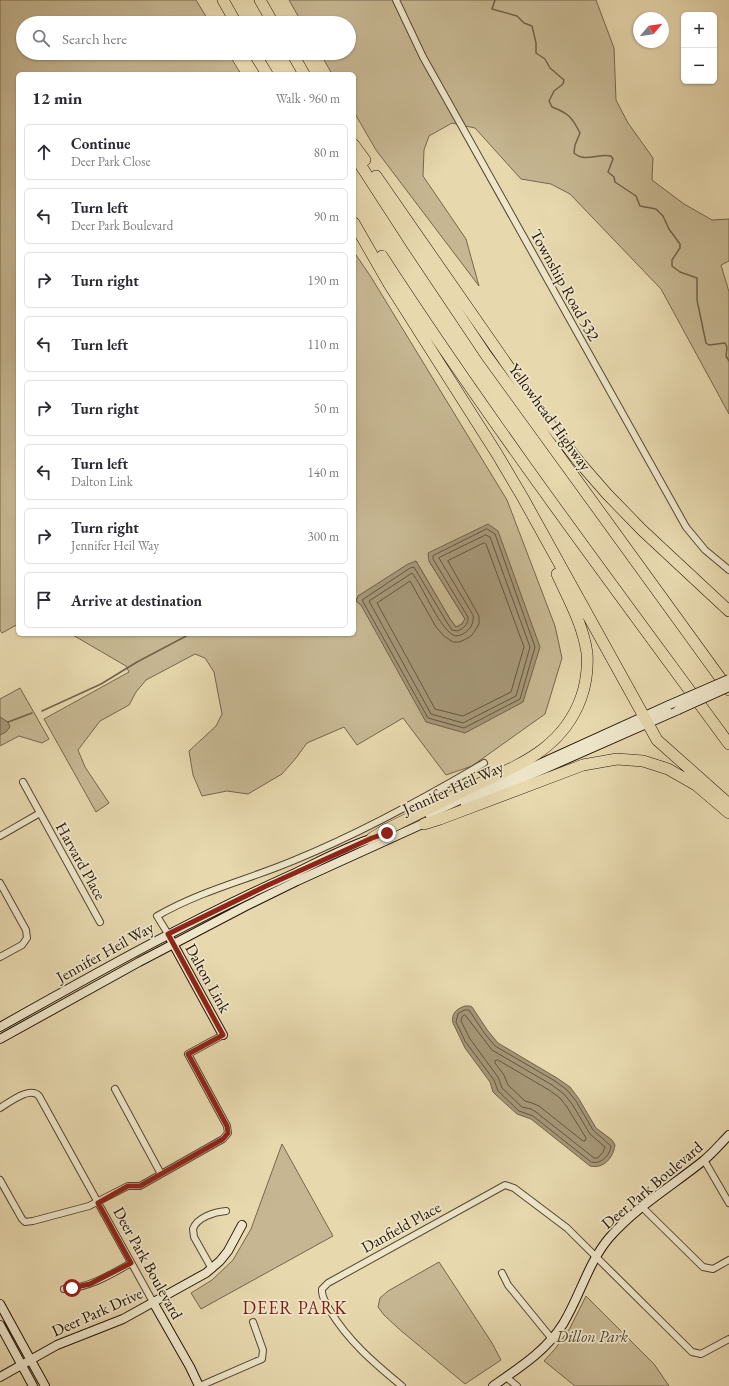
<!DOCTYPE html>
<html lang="en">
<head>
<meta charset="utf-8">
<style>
	:root { --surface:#fff; --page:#f2f2f3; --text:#2b2b33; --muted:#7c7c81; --line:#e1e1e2 }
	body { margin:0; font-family:"EB Garamond",serif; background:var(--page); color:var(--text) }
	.controls { position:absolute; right:12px; top:12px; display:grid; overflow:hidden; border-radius:6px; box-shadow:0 1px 3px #0004 }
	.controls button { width:36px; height:36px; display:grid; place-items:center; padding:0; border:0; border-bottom:1px solid var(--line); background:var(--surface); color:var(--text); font:20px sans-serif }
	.compass { position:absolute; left:633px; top:12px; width:36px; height:36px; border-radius:50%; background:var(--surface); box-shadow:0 1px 3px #0004; rotate:61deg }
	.stop { position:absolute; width:12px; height:12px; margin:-9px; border:3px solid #8f2418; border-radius:50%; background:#fff }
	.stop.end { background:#8f2418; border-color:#fff; box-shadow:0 1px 4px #0008 }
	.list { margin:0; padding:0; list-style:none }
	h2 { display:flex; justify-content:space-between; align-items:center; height:52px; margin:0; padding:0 16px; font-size:17px }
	h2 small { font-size:13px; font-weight:400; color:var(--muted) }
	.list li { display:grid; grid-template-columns:26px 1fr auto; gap:12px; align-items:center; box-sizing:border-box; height:56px; margin:0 8px 8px; padding:0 8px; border:1px solid var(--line); border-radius:6px }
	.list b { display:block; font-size:15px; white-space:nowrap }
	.list p { margin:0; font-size:13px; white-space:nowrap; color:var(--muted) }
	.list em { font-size:13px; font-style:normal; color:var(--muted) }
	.icon { flex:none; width:22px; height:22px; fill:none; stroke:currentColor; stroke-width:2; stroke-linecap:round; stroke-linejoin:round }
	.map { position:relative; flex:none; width:729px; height:1386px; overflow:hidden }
	.search { position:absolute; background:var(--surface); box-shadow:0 1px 3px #0004; left:16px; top:16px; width:340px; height:44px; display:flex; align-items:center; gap:10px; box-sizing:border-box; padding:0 14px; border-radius:22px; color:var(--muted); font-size:15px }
	.panel { position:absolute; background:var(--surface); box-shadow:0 1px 3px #0004; left:16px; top:72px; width:340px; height:564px; border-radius:6px }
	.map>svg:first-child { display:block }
	.green { fill:#c6b792; stroke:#75664e; fill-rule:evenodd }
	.water { fill:#a59676; stroke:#71624a }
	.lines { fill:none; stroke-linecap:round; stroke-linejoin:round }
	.shore { stroke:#645640; stroke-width:1 }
	.stream { stroke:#71624a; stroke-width:1.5 }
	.street-casing { stroke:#554632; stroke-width:8 }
	.secondary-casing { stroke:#241509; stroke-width:10 }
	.highway-casing { stroke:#241509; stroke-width:12 }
	.street { stroke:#efe6ca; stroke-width:6 }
	.secondary { stroke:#efe6ca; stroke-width:8 }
	.highway { stroke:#e7d8ae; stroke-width:11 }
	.secondary-bridge-casing { stroke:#241509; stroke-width:10; stroke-linecap:butt }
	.secondary-bridge { stroke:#efe6ca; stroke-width:8 }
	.route { stroke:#8f2418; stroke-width:5 }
	.labels { text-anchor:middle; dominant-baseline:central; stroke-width:3.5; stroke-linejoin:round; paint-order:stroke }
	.street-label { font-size:16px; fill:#241509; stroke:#efe6ca }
	.park-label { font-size:16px; font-style:italic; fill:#554632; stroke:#efe6ca }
	.quarter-label { font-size:18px; letter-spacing:1px; fill:#7a1f14; stroke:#efe6ca }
</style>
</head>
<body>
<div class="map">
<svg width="729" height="1386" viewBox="0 0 729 1386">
	<rect width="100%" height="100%" fill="#e7d8ae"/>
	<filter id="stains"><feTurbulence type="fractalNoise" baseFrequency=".005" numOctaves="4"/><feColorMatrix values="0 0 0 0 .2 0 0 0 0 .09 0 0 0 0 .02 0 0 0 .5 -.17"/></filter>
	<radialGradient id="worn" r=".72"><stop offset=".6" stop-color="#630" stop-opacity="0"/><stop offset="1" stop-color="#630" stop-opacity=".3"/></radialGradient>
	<path class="green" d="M0,0H196L210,23H23V53H228L241,74H18V624L2,633L0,630Z
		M289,0H596L614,48L616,100L628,123L653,158L652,180L684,204L712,220L729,219V261L721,265L729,292V414L661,289L570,194L551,184L521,179L475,128L452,123L429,136L424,150L423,176L466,239L479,286L376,150L354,112V74H332L320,53H349V23H302Z
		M354,252L371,277L507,500L555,626L562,658L545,714L472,766L446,775L403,718L357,745L344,727L307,743L296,758L282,774L248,794L227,791L202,796L193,775L189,751L216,726L222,714L214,672L205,658L195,654L146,680L136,692L129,705L100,721L78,750L85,767L109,803L96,812L44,719L129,672L126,666L71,634H354ZM416,561L450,619L456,627L462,624L465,619L429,561L523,702L361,605L356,601L358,596Z
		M20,688L49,739L42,743L19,736L0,746V699Z
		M282,1144L333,1236L201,1309L191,1293L212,1280L233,1260L251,1229Z
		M439,1262L492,1343L501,1360L465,1384L399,1329L384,1315L378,1307L380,1298L388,1291Z
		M586,1296L654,1364L669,1386H575L544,1361L555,1349L570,1328Z"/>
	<path class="water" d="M488,524L498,531L540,647L523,702L465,733L426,722L361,605L356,601L358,596L408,564L416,561L450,619L456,627L462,624L465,619L429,561L428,553Z
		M0,717L8,722L10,727L6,732L0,735Z
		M465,1006H470L472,1007L488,1031L498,1043L557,1078L570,1087L579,1099L596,1128L612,1140L615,1145C613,1159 603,1169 590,1166L531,1119L517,1114L496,1095L493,1092L490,1082L465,1048L453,1023C451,1014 456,1009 465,1006Z"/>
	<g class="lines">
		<path class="shore" d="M487,529L495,534L535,647L520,699L464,728L428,718L362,600L410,568L414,567L446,621L452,630L457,631C463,629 469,624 468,617L433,559V556Z
			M486,535L490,537L530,647L516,696L463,723L431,714L369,601L412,573C423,586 441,633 456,636C466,635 475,626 473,615L439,558Z
			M484,543L486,544L524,647L511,692L463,716L435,709L377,603L410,581L436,627L444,636L453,642H459L464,640L471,636L474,632L479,624V616L448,561Z
			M465,1010H469L485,1034L495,1046L555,1081L567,1090L576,1101L593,1130L611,1146C610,1155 601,1165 591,1162L533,1116L519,1111L498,1091L494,1080L465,1041L456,1022L458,1014Z
			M465,1015L492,1050L552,1085L564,1094L572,1104L590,1134L605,1147L603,1152L598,1158H594L536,1112L531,1109L522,1107L502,1088L498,1077L470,1039L461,1021L462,1017Z
			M498,1060L549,1090L560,1098L567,1107L586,1138L585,1141H583L539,1106L532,1103L525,1101L508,1085L504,1075L495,1063V1061Z"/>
		<path class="stream" d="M495,0L492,9L517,16L524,23L532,26L536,43V53L545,59L550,68L564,80L563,84L554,91L549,101L552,107C568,113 572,117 580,133L575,145L574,153C585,163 598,153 611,156L613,159L608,172L614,177L615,182L636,196L640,206L656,209L663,216L669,229L680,244V248L672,260V266L680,272L697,278V300L706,343L709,345L725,343L727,347L726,356L729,361
			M354,602L356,601
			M42,711L101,684L137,662L190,634
			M8,722L32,713"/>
		<g class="street-casing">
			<path id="street" d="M396,0L423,57L686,527L705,550L729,570
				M23,782L100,922
				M0,836L40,813
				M0,883L26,930L27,938L22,945L0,957
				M168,934L157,916C202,890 248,880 295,860C361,833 423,799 484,763
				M115,1089L161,1174
				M0,1108C10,1102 30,1086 39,1096L153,1302
				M704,1160L729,1203
				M0,1180L22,1219L25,1222L33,1221L89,1206L128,1186H140L223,1139L228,1133L227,1126L188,1054L223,1035
				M642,1207L703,1267L713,1269L729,1260
				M212,1269L194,1237L193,1229C197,1217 215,1212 226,1211
				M502,1273L508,1285L552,1339
				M64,1289C89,1288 110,1275 131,1263
				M506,1377L517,1386
				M200,1386L262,1359L263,1350L253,1322
				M402,1386C374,1363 348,1341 329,1309C326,1303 321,1296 322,1289L328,1283L505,1185L514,1188L567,1228L692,1352L701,1354L729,1339"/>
		</g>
		<g class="secondary-casing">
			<path id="secondary" d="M465,804L678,710
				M429,814L669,705
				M171,940L223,1035
				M0,1027C96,973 192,919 293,874C320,861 347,846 376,837
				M0,1039L139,962L246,906L297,881L429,821
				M153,1302L190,1367L199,1386
				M0,1304L45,1386
				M0,1325L33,1386
				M0,1377L57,1345L123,1319L206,1273L220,1261L228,1251L242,1225
				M493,1386C519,1368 546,1351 563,1324C580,1296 588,1263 609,1238C636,1207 672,1186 703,1161C713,1153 721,1143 729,1135"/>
		</g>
		<g class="highway-casing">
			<path id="highway" d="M223,0L236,23
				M260,0L273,23
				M254,53L267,74
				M292,53L304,74
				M354,145L365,160
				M354,155L413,246L486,355L729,690
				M376,176L538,409L580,463L607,494L642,530L729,611
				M354,223L389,284L497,454L523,498L657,740L729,804
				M382,256C491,424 611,583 729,744
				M424,824L440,819L583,765L617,759L643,761L668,769L696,785L729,813
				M372,838L385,830C414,816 443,801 472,787C518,765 562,750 581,698C586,684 588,668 587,653C583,625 569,600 557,574"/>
		</g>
		<use href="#street" class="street"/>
		<use href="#secondary" class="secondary"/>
		<use href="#highway" class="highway"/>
		<g class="secondary-bridge-casing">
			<path id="secondary-bridge" d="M669,705L729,679
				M678,710L729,687"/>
		</g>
		<use href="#secondary-bridge" class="secondary-bridge"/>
	</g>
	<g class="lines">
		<path class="route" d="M72,1288L90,1284L131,1263L98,1203L128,1186H140L223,1139L228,1133L227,1126L188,1054L223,1035L168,934L266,886L372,838L387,833"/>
	</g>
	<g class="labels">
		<g class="street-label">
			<text transform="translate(565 285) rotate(61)">Township Road 532</text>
			<text transform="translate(550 417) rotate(54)">Yellowhead Highway</text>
			<text transform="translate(453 788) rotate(-24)">Jennifer Heil Way</text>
			<text transform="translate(81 861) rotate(61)">Harvard Place</text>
			<text transform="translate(105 952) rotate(-29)">Jennifer Heil Way</text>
			<text transform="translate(208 978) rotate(61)">Dalton Link</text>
			<text transform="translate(652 1185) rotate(-40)">Deer Park Boulevard</text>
			<text transform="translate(401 1227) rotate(-29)">Danfield Place</text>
			<text transform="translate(148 1263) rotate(61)">Deer Park Boulevard</text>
			<text transform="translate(97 1312) rotate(-24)">Deer Park Drive</text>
		</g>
		<g class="park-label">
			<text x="592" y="1336">Dillon Park</text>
		</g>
		<g class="quarter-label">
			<text x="295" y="1307">DEER PARK</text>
		</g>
	</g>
	<rect width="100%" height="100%" filter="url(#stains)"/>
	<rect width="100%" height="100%" fill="url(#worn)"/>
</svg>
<div class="controls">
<button>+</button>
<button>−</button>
</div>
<svg class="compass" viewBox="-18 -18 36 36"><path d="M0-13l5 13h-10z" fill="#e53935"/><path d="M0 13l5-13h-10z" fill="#7c7c81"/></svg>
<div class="stop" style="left:72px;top:1288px"></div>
<div class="stop end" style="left:387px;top:833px"></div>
<div class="search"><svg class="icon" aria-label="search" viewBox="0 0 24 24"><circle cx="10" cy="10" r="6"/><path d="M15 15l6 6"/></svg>Search here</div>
<section class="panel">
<h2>12 min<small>Walk · 960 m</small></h2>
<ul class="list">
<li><svg class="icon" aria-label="ahead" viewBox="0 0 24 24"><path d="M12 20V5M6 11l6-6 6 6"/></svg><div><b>Continue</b><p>Deer Park Close</p></div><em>80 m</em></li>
<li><svg class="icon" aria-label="left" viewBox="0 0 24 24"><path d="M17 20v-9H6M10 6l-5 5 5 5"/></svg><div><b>Turn left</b><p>Deer Park Boulevard</p></div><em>90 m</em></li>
<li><svg class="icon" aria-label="right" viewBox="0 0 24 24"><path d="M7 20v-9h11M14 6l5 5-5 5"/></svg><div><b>Turn right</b></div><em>190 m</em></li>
<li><svg class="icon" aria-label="left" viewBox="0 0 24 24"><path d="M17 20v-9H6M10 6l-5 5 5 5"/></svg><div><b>Turn left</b></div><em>110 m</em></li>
<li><svg class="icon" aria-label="right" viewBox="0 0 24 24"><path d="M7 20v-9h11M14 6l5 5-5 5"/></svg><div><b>Turn right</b></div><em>50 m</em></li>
<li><svg class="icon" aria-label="left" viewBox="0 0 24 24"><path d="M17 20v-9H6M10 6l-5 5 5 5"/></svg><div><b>Turn left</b><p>Dalton Link</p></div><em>140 m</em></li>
<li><svg class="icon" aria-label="right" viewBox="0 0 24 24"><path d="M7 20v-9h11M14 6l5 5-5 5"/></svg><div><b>Turn right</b><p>Jennifer Heil Way</p></div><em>300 m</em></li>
<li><svg class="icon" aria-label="arrive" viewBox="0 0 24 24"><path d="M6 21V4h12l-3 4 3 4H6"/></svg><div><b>Arrive at destination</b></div></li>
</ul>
</section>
</div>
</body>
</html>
